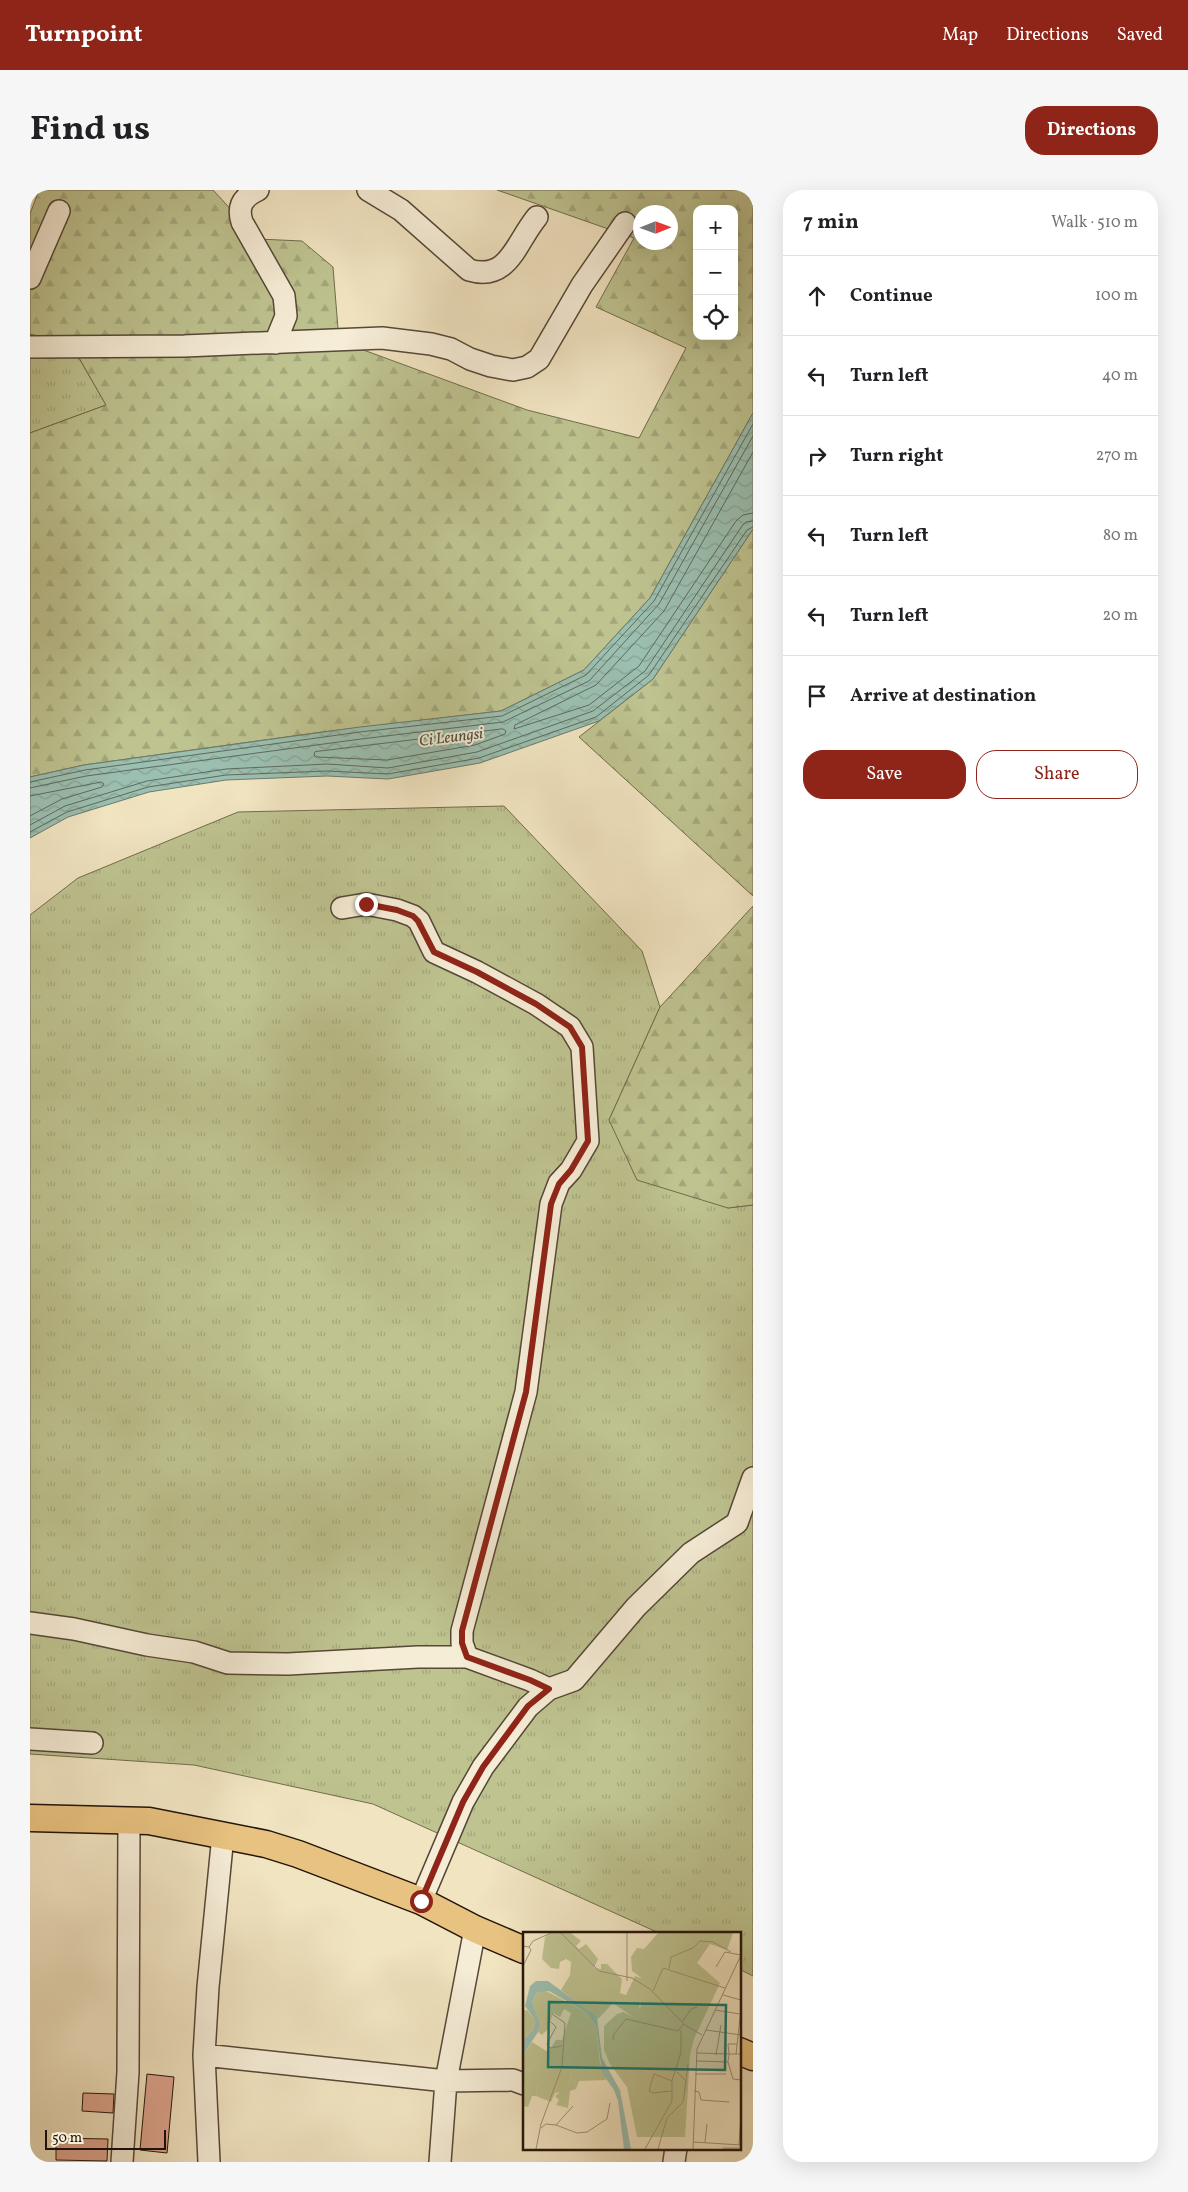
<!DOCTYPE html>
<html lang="en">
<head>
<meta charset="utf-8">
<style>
	:root { --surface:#fff; --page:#f6f6f6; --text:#202124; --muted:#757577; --line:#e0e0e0; --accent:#8f2418 }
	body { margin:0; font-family:Vollkorn,serif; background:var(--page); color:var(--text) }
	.controls { position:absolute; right:15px; top:15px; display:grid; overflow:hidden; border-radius:10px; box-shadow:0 5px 20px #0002 }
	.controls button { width:45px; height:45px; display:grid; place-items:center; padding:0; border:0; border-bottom:1px solid var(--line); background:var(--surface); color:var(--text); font:25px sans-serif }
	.compass { position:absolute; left:603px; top:15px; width:45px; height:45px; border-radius:50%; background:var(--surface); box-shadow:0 5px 20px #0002; rotate:89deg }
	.scale { position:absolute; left:15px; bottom:12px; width:121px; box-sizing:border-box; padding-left:5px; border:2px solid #221409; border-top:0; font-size:14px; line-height:18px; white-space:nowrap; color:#221409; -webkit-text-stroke:4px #f6edd7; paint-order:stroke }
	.stop { position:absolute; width:15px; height:15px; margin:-11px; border:4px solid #8f2418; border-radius:50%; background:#fff }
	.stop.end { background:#8f2418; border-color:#fff; box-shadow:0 1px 5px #0008 }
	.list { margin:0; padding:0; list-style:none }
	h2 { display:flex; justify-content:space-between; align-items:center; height:65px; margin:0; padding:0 20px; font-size:21px }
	h2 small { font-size:16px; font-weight:400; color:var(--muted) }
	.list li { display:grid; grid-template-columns:32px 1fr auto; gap:15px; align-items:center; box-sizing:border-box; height:80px; padding:0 20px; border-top:1px solid var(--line) }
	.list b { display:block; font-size:19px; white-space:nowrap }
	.list em { font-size:16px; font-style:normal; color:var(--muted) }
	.actions { display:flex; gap:10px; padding:15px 20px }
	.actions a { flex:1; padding:11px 0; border:1px solid var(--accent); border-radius:20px; text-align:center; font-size:18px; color:var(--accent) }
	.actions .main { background:var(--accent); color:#fff }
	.icon { flex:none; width:28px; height:28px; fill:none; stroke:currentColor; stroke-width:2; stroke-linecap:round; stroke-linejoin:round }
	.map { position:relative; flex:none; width:723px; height:1972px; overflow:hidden; border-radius:20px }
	header { display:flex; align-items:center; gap:30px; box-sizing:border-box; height:70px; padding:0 25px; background:var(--accent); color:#fff }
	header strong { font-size:24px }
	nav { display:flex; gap:28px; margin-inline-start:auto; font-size:18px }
	.intro { display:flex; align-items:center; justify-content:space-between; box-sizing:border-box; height:120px; padding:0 30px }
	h1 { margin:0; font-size:35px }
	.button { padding:12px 22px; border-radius:20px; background:var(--accent); color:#fff; font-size:18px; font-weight:700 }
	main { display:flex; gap:30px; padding:0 30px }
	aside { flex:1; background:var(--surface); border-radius:20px; box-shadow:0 5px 20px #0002 }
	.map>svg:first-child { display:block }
	.grass { fill:url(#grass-tufts); stroke:#706c4c }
	.forest { fill:url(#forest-firs); stroke:#706c4c; fill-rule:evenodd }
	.water { fill:url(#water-waves); stroke:#6b7b6d }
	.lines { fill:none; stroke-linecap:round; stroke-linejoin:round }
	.shore { stroke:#5e6a5c; stroke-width:1 }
	.building { fill:#dea48e; stroke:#221409 }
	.minor-casing { stroke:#564837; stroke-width:24 }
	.major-casing { stroke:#221409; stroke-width:29 }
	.minor { stroke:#f6edd7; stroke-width:21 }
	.major { stroke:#e8c280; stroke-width:26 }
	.route { stroke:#8f2418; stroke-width:6 }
	.labels { text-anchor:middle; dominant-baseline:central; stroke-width:4; stroke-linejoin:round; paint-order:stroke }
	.water-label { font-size:16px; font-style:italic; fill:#4c5043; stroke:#f6edd7 }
	.inset-road { fill:none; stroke:#9e9177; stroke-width:1 }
	.view { fill:#0f766e; fill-opacity:0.15; stroke:#0f766e; stroke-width:2.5 }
	.inset-edge { fill:none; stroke:#221409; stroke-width:2.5 }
</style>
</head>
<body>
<header>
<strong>Turnpoint</strong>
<nav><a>Map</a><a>Directions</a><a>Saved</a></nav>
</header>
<div class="intro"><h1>Find us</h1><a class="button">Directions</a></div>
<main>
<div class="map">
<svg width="723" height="1972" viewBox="0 0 723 1972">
	<defs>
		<pattern id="grass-tufts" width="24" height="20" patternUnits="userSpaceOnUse" patternTransform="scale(1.25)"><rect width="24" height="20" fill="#bec390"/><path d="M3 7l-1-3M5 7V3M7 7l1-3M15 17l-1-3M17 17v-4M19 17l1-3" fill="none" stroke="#a3a77b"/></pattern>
		<pattern id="forest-firs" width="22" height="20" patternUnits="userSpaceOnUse" patternTransform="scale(1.25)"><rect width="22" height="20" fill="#bec390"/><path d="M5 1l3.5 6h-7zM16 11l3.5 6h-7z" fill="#a3a77b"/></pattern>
		<pattern id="water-waves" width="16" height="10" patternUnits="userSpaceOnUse" patternTransform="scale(1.25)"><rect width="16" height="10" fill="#9bbfb0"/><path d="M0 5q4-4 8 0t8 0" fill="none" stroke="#85a396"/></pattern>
	</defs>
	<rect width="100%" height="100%" fill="#f1e4c1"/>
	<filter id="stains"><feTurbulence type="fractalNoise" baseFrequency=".004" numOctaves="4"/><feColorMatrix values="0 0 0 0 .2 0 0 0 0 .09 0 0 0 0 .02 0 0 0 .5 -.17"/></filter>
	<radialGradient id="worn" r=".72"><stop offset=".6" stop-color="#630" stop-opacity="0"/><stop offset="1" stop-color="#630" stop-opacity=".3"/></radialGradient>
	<path class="grass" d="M0,144L41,154L76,215L0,243Z
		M474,616L612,761L630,817L579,930L698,1018L723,1015V1786L709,1779V1743H629L343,1614L164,1575L0,1564V725L48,688L208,622Z"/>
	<path class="forest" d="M9,0H183L228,49L272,51L303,77L309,151L497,220L609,248L656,158L566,117L604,48L467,0H723V223L620,408L554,480L471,521L292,542L54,575L0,587V243L76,215L41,154L0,144V24ZM667,19H704V146H667ZM610,22H640V52H610Z
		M723,339V706L549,547L623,489Z
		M723,716V1015L698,1018L607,990L579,930L630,817Z"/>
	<path class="water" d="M723,223V339L623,489L569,531L450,573L358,589L297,586L196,590L119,602L38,627L0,648V587L54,575L330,537L471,521L554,480L620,408Z"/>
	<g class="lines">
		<path class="shore" d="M723,262L634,421L566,495L485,535L484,539L559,515L609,476L706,331L713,325L723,323
			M473,539L476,541L475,544L445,555L357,570L286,567L284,565L285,562Z
			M0,592L55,580L330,542L472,526L556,485L624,411L723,234
			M0,598L56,586L331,549L473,532L559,491L629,414L723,246
			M0,606L71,592L74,594L72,597L32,609L0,626
			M0,635L35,616L117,591L196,579L297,574L358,578L447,562L563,521L615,481L712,336L716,332L723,331
			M0,642L37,622L118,597L196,585L297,581L358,584L449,568L566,527L619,485L717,340L723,337"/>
	</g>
	<path class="building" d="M117,1884L144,1887L137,1963L110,1960Z
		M53,1903L84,1904L83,1923L52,1921Z
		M26,1948L78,1949L77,1971L26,1970Z"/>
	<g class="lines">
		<g class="minor-casing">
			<path id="minor" d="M228,0C213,7 207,16 212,32L254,106L256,126L245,153
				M338,0L371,20L439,80C479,92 486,52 507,27
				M0,88L29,21
				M0,157L154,156L352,148L401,154L421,159L440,169L461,176L483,180L497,177L509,169L552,95L595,33
				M312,718L336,714L367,720L383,726L389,731L404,762L447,782L506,814L540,837L552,857L558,951L541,980L529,993L521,1014L496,1202L432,1441V1453L437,1467L500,1490L519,1499
				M0,1433L44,1439L117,1455L164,1462L198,1473L258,1474L388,1467H437
				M0,1549L62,1553
				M391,1711L433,1612L453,1577L498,1517L519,1499L544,1490L606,1417L661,1363L707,1333L723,1288
				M174,1865L416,1891L483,1890L494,1894
				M92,1972L98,1882L99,1630
				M179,1972L174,1865L178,1797L193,1645
				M410,1972L416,1891L445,1739
				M644,1972L646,1958"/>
		</g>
		<g class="major-casing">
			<path id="major" d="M0,1628L119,1631L236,1654L268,1664L391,1711L445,1739L494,1760
				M709,1861L723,1867"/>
		</g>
		<use href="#minor" class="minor"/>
		<use href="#major" class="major"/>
	</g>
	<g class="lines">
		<path class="route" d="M336,714L367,720L383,726L388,731L404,762L447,782L506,814L540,837L552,857L558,951L541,980L529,994L521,1014L496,1202L432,1441V1453L437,1467L500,1490L519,1499L498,1516L453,1577L433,1612L391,1711"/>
	</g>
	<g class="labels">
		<g class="water-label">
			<text transform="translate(421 548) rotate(-7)">Ci Leungsi</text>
		</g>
	</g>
	<g transform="translate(493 1742)">
		<rect width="218" height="218" fill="#f1e4c1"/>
		<path d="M135,1H210L204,18L187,12L174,31L197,51L171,107L167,123L162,205H114L104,155L87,132L81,118V94L94,82L100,80L110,85L118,74L116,62L120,47L109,39L108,25L114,16L121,17ZM45,129L49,141L45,154L41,160L32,161L28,170L13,164L15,153L2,159L0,147L3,139L16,131L39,132Z" fill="#bec390"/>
		<path d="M28,1H48L58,9L53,14L56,17L63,12L75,27L71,36L78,37V32H84L99,47L97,61L103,63L112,44L121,47L115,82L110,85L90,71L75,87L38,58L47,43L48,30L43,27L37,30L36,37L28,36L19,27L22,5ZM21,58L63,80L73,94L77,131L83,148L56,149L53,157L47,159L45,176L33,173L36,168L32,164L45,154L49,141L45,129L34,138L16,131L3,139L0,147V123L9,110L25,120L33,108H39L48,81L41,77L37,85L30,81L25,97L19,103L15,100L17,91L9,70L14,60ZM4,78L12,88L10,98L0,108V79ZM7,151L15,153L13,164H9L5,175L0,174V156L4,158Z" fill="#bec390"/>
		<path d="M13,49H25L74,85L79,126L97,158L108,217H101L95,169L91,158L79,141L73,94L63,80L26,59L14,60L9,70L17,91L15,100L0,123V108L10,98L12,88L2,74L7,54Z" fill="#9bbfb0"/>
		<path class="inset-road" d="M38,1L76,39L109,46L127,57L162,93L179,103M0,14L6,15L10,9L28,1M0,34L8,18L6,15M193,35L202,20L218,23M146,37L148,25L170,16L177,9L190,10L208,20M104,49V1M130,59L140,36L202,56M200,63L218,68M192,78L217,82M160,89L168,77L174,75M28,90L33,95L24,112L27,116L39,114M183,98L218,103M90,108L91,102L103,87L155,99L161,91M174,121L206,122L205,112H214M213,122L218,77M193,123L198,93M174,129L205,130L206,122H218M205,130L210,147L218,148M154,140L163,149L165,132M172,142H203M149,149L131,142L126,159L130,161L149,159M171,159L176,160L178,168L206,170M33,193L54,201L64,200L84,187L87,171M18,196L23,192L33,193L50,174M170,210L218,213M182,210L184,192M216,213L218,183M200,216H218M13,217L18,192L39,135L42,91L29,82M122,217L149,169V149L158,120V98M135,217L144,186L160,170L163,149M170,217L174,117L218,23"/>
		<path class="view" d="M26,70L203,73L202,138L25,135Z"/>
		<rect width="218" height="218" class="inset-edge"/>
	</g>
	<rect width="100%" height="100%" filter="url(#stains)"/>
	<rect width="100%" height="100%" fill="url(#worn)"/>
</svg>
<div class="controls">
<button>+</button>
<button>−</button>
<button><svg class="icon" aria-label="locate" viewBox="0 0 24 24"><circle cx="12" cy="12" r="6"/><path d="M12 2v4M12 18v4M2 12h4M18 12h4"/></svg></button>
</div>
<svg class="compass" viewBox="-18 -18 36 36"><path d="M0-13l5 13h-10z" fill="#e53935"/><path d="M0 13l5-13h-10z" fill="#757577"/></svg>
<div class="scale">50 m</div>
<div class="stop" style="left:391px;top:1711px"></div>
<div class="stop end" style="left:336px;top:714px"></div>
</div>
<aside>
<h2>7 min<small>Walk · 510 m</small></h2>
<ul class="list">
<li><svg class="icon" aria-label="ahead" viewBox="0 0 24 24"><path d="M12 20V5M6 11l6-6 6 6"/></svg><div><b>Continue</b></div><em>100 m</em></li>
<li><svg class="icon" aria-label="left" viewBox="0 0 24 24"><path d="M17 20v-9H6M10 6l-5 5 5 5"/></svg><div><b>Turn left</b></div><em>40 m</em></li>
<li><svg class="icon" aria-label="right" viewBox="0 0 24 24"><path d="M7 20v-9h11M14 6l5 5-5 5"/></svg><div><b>Turn right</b></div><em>270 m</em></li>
<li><svg class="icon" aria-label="left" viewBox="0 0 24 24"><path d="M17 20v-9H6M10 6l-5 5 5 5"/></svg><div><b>Turn left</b></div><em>80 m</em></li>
<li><svg class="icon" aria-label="left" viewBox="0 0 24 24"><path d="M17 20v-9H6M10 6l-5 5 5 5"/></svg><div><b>Turn left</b></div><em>20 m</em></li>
<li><svg class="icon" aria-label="arrive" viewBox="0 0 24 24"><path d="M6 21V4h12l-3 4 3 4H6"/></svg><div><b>Arrive at destination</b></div></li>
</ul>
<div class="actions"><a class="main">Save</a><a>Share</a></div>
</aside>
</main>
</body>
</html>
